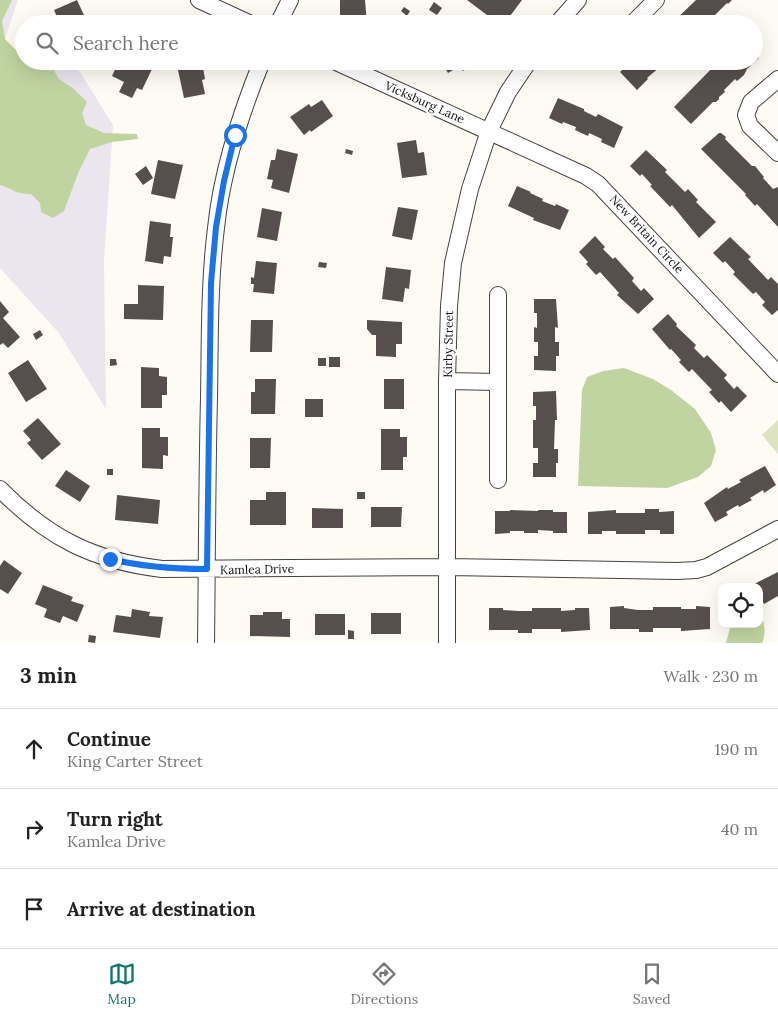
<!DOCTYPE html>
<html lang="en">
<head>
<meta charset="utf-8">
<style>
	:root { --surface:#fff; --page:#f6f6f6; --text:#222; --muted:#767676; --line:#e0e0e0; --accent:#0f766e }
	body { margin:0; font-family:Lora,serif; background:var(--page); color:var(--text) }
	.controls { position:absolute; right:15px; bottom:15px; display:grid; overflow:hidden; border-radius:10px; box-shadow:0 5px 20px #0002 }
	.controls button { width:45px; height:45px; display:grid; place-items:center; padding:0; border:0; border-bottom:1px solid var(--line); background:var(--surface); color:var(--text); font:25px sans-serif }
	.stop { position:absolute; width:15px; height:15px; margin:-11px; border:4px solid #1a73e8; border-radius:50%; background:#fff }
	.stop.end { background:#1a73e8; border-color:#fff; box-shadow:0 1px 5px #0008 }
	.list { margin:0; padding:0; list-style:none }
	h2 { display:flex; justify-content:space-between; align-items:center; height:65px; margin:0; padding:0 20px; font-size:21px }
	h2 small { font-size:16px; font-weight:400; color:var(--muted) }
	.list li { display:grid; grid-template-columns:32px 1fr auto; gap:15px; align-items:center; box-sizing:border-box; height:80px; padding:0 20px; border-top:1px solid var(--line) }
	.list b { display:block; font-size:19px; white-space:nowrap }
	.list p { margin:0; font-size:16px; white-space:nowrap; color:var(--muted) }
	.list em { font-size:16px; font-style:normal; color:var(--muted) }
	.icon { flex:none; width:28px; height:28px; fill:none; stroke:currentColor; stroke-width:2; stroke-linecap:round; stroke-linejoin:round }
	.map { position:relative; flex:none; width:778px; height:643px; overflow:hidden }
	.search { position:absolute; background:var(--surface); box-shadow:0 5px 20px #0002; left:15px; right:15px; top:15px; height:55px; display:flex; align-items:center; gap:12px; box-sizing:border-box; padding:0 18px; border-radius:28px; color:var(--muted); font-size:19px }
	.sheet { height:305px; background:var(--surface) }
	nav { display:flex; justify-content:space-around; align-items:center; box-sizing:border-box; height:70px; border-top:1px solid var(--line); background:var(--surface); font-size:14px; color:var(--muted) }
	nav a { display:grid; justify-items:center; gap:2px }
	nav .on { color:var(--accent) }
	.map>svg:first-child { display:block }
	.industrial { fill:#ebe5ed }
	.green { fill:#d9e5c0 }
	.forest { fill:#c0d4a1 }
	.building { fill:#574f4d }
	.lines { fill:none; stroke-linecap:round; stroke-linejoin:round }
	.minor-casing { stroke:#434343; stroke-width:18 }
	.minor { stroke:#fff; stroke-width:16 }
	.route { stroke:#1a73e8; stroke-width:6 }
	.labels { text-anchor:middle; dominant-baseline:central; stroke-width:5; stroke-linejoin:round; paint-order:stroke }
	.street-label { font-size:12px; fill:#101010; stroke:#fff }
</style>
</head>
<body>
<div class="map">
<svg width="778" height="643" viewBox="0 0 778 643">
	<rect width="100%" height="100%" fill="#fefaf4"/>
	<path class="industrial" d="M0,0H18L1,50L24,54V61H56L76,66L113,125L104,260L106,409L59,333L0,268Z"/>
	<path class="green" d="M778,420V454L762,435Z"/>
	<path class="forest" d="M0,0H12L2,21L5,39L24,58V61H28L35,66L53,69L59,79L74,89L87,102L82,113L86,125L104,133L137,134L138,139L112,142L90,149L79,171L64,211L53,218L41,212L40,203L31,194C14,194 14,189 0,185Z
		M624,368L653,379L671,390L695,409L711,433L716,450L711,466L698,477L667,488L578,486L582,390L587,377L603,371Z
		M759,610C764,621 767,632 762,643H726L730,628L729,624H759Z"/>
	<path class="building" d="M77,0L88,24H60L54,10Z
		M340,0H365L367,24H344V18H340Z
		M467,0H522L507,20L504,17L499,24Z
		M696,0H732L728,4L727,3L706,24H671Z
		M434,2L442,8L437,15L429,10Z
		M404,7L410,11L407,16L401,11Z
		M754,54L759,58L747,69L744,75L737,81L735,79L724,90L725,92L719,97V99L716,102H713L691,124L674,107L718,62L720,64L723,61H754Z
		M119,61H140L153,67L142,90L137,88L132,98L119,92L124,82L112,76Z
		M176,61H194V64L202,62L205,79L202,80L205,94L184,98Z
		M441,61H479L463,71L460,66L448,73Z
		M632,61H667L647,78L648,79L637,90L620,72Z
		M558,98L584,109V111L596,117L598,114L623,127L614,148L601,142L602,139L589,133L588,136L575,130L576,127L563,122L562,124L549,118Z
		M322,100L333,116L311,132L310,130L304,135L290,117L309,104L311,107Z
		M719,133H721L726,137L725,139L752,166H755L764,177L763,178L773,189L778,187V227L757,204L755,206L745,195L746,194L701,149Z
		M416,140L418,153L424,152L427,175L402,178L397,143Z
		M277,149L298,154L289,193L271,188L273,180L267,179L271,160H275Z
		M346,149L353,151L352,155L345,153Z
		M646,150L667,170L665,172L685,192L688,189L698,200L696,202L716,222L699,238L672,205L670,207L650,186L652,185L642,174L640,176L630,166Z
		M158,160L183,165L175,199L151,194Z
		M146,166L153,178L143,185L135,174Z
		M517,186L531,192L530,193L543,199L542,201L555,206L556,204L569,210L560,230L533,220L534,218L508,206Z
		M398,207L418,210L412,240L392,236Z
		M262,208L282,212L277,241L257,237Z
		M150,221L171,224L170,237H173L171,257L164,256L163,264L145,261Z
		M595,236L605,247L603,249L613,259L615,257L634,278L632,281L641,291L644,288L654,299L638,314L617,295L619,293L600,272L596,275L586,264L588,262L579,252Z
		M730,237L751,257L748,259L768,280L771,277L778,284V310L772,315L762,305L765,302L756,292L753,294L733,274L735,272L725,261L723,263L713,253Z
		M256,261L277,263L274,294L253,292L254,284H251V277L254,278Z
		M319,262L327,263L326,268L318,267Z
		M386,267L411,270L409,289L405,288L403,302L382,299Z
		M138,285L164,286L163,320L124,319V304H138Z
		M534,299H556L558,328L555,327V342H559V356H556V371L534,370V356H538V342H534V327L537,328V313H534Z
		M0,301L9,312L3,318L20,337L8,348L3,343L0,345Z
		M668,314L677,324L676,326L696,345L694,348L704,358L707,355L727,375L724,378L734,389L737,386L747,396L731,412L721,401L719,403L709,392L712,390L692,369L689,372L679,362L681,360L671,349L670,350L652,329Z
		M251,320H273L272,352H250Z
		M367,320L402,322V344H396V357L376,356V335H372L367,329Z
		M40,330L43,335L36,340L33,334Z
		M329,357H340V367H329Z
		M318,358H326V366H318Z
		M110,359H116L117,365L110,366Z
		M28,360L47,389L26,402L8,373Z
		M141,367L159,368V376L167,377V395H162V408H141Z
		M255,379H276L275,414H251V392H255Z
		M384,379H404V409H384Z
		M556,391L557,420H555L554,449H558V463H556V477H533V463H538V448H533V420H536V406H533V392Z
		M305,399H323V417H305Z
		M38,418L61,444L42,460L27,443L31,440L23,431Z
		M142,428H160V437H168V456L163,455V469L142,468Z
		M381,429H400V437H407V457H403V470H381Z
		M250,438H271L270,468H250Z
		M765,466L776,485L764,493L763,490L750,498L752,500L739,507L738,505L726,512L728,515L715,522L704,503L727,487L728,489L741,482L739,480Z
		M107,469H113V475H107Z
		M66,470L90,486L80,502L55,486Z
		M266,492H286V525H250V500H266Z
		M357,492H365V499H357Z
		M117,495L160,500L158,524L115,520Z
		M371,507H402L401,527H371Z
		M312,508L343,509V528H312Z
		M645,509H659V512L674,511V534H660V530H645V534H616V531H602V534H588V512L616,510V513H645Z
		M510,510L538,511V510H553V512H567V533H553V531L538,530V533H524V531H510V533L495,534V511H510Z
		M4,560L22,573L8,594L0,589V566Z
		M778,572V596L764,604L759,596V587H754L752,585Z
		M43,585L73,597L71,601L84,605L77,622L63,616L60,623L44,617L47,609L35,604Z
		M624,606V608L638,610H653V607H681V609H696V606L710,607V629L681,631V628H653V632H639V629H610V607Z
		M489,608H503V610L518,611H532V608H561V611L575,610V608H589L590,630L561,632V629H532V633H518V630H489Z
		M132,609L150,612L149,616L163,617L160,638L113,632L116,615L131,617Z
		M263,612H282V619H290V637L250,636V615H263Z
		M371,613H401V634H371Z
		M315,614H345V635H315Z
		M348,630L354,631V639H348Z
		M89,635L96,636L95,643L88,642Z"/>
	<g class="lines">
		<g class="minor-casing">
			<path id="minor" d="M199,0L251,24
				M278,24L290,0
				M557,24L578,0
				M632,24L656,0
				M334,61L586,176L598,184L778,374
				M778,79L751,102L746,115L750,126L778,153
				M447,381L498,382
				M498,480V295
				M0,489C48,538 94,561 162,569L447,567L677,571L696,570L707,567L778,529
				M206,643C207,561 207,479 209,398C210,341 209,284 216,228C222,170 240,115 262,61
				M447,643V381L449,306L453,263L470,189L489,131L508,92L529,61"/>
		</g>
		<use href="#minor" class="minor"/>
	</g>
	<g class="lines">
		<path class="route" d="M110,559C143,567 172,569 207,569L211,283L216,227L224,181L235,135"/>
	</g>
	<g class="labels">
		<g class="street-label">
			<text transform="translate(425 102) rotate(24)">Vicksburg Lane</text>
			<text transform="translate(647 234) rotate(47)">New Britain Circle</text>
			<text transform="translate(448 344) rotate(-89)">Kirby Street</text>
			<text transform="translate(257 569) rotate(-1)">Kamlea Drive</text>
		</g>
	</g>
</svg>
<div class="controls">
<button><svg class="icon" aria-label="locate" viewBox="0 0 24 24"><circle cx="12" cy="12" r="6"/><path d="M12 2v4M12 18v4M2 12h4M18 12h4"/></svg></button>
</div>
<div class="stop" style="left:235px;top:135px"></div>
<div class="stop end" style="left:110px;top:559px"></div>
<div class="search"><svg class="icon" aria-label="search" viewBox="0 0 24 24"><circle cx="10" cy="10" r="6"/><path d="M15 15l6 6"/></svg>Search here</div>
</div>
<section class="sheet">
<h2>3 min<small>Walk · 230 m</small></h2>
<ul class="list">
<li><svg class="icon" aria-label="ahead" viewBox="0 0 24 24"><path d="M12 20V5M6 11l6-6 6 6"/></svg><div><b>Continue</b><p>King Carter Street</p></div><em>190 m</em></li>
<li><svg class="icon" aria-label="right" viewBox="0 0 24 24"><path d="M7 20v-9h11M14 6l5 5-5 5"/></svg><div><b>Turn right</b><p>Kamlea Drive</p></div><em>40 m</em></li>
<li><svg class="icon" aria-label="arrive" viewBox="0 0 24 24"><path d="M6 21V4h12l-3 4 3 4H6"/></svg><div><b>Arrive at destination</b></div></li>
</ul>
</section>
<nav>
<a class="on"><svg class="icon" aria-label="map" viewBox="0 0 24 24"><path d="M3 6l6-2 6 2 6-2v14l-6 2-6-2-6 2zM9 4v14M15 6v14"/></svg>Map</a>
<a><svg class="icon" aria-label="directions" viewBox="0 0 24 24"><path d="M12 3l9 9-9 9-9-9zM9 14v-3h6M13 9l2 2-2 2"/></svg>Directions</a>
<a><svg class="icon" aria-label="saved" viewBox="0 0 24 24"><path d="M7 4h10v16l-5-4-5 4z"/></svg>Saved</a>
</nav>
</body>
</html>
